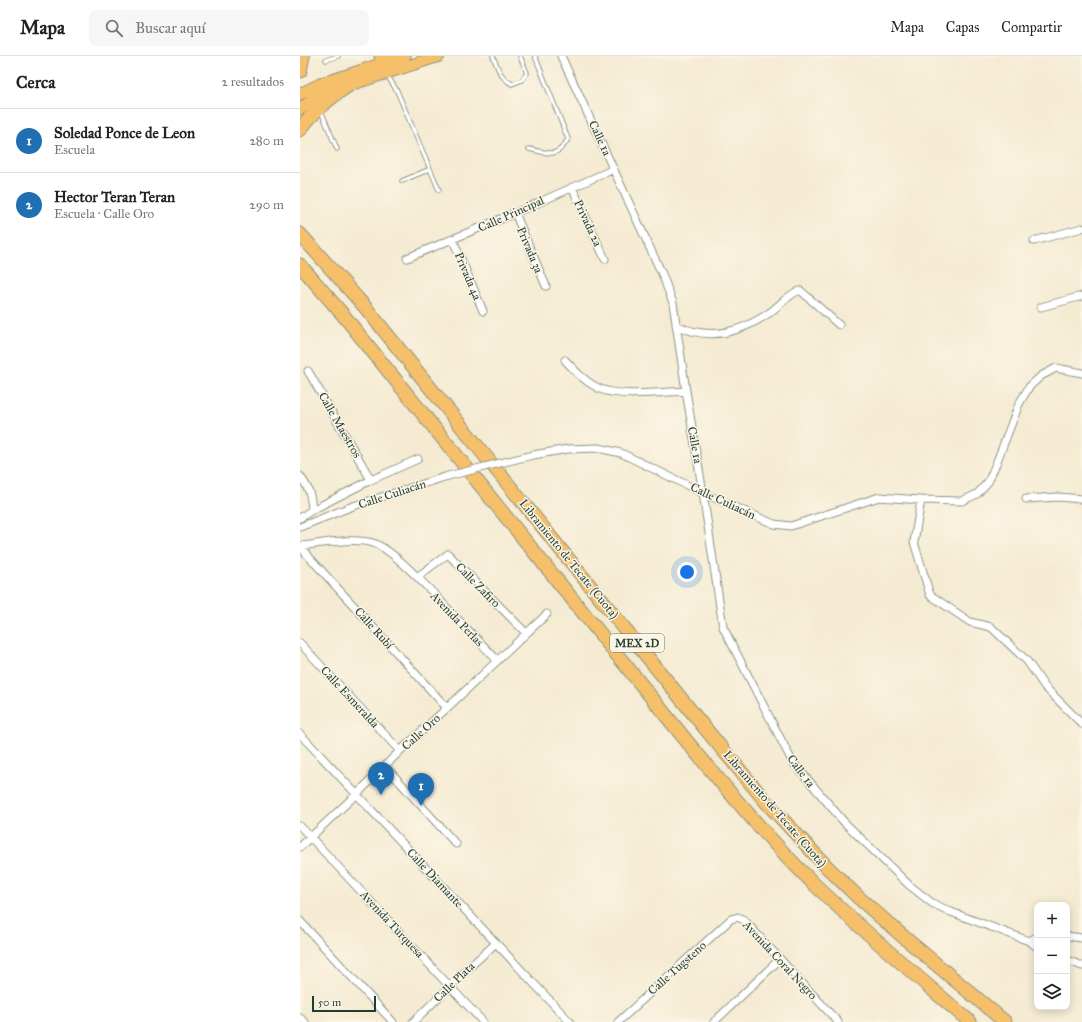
<!DOCTYPE html>
<html lang="es">
<head>
<meta charset="utf-8">
<style>
	:root { --surface:#fff; --page:#f6f6f6; --text:#222; --muted:#767676; --line:#e0e0e0; --accent:#1f6fb2 }
	body { margin:0; font-family:"IM FELL Great Primer",serif; background:var(--page); color:var(--text) }
	.controls { position:absolute; right:12px; bottom:12px; display:grid; overflow:hidden; border-radius:8px; box-shadow:0 2px 10px #0003 }
	.controls button { width:36px; height:36px; display:grid; place-items:center; padding:0; border:0; border-bottom:1px solid var(--line); background:var(--surface); color:var(--text); font:20px sans-serif }
	.scale { position:absolute; left:12px; bottom:10px; width:64px; box-sizing:border-box; padding-left:4px; border:2px solid #1f3d34; border-top:0; font-size:11px; line-height:14px; white-space:nowrap; color:#1f3d34; -webkit-text-stroke:3px #fcf5e5; paint-order:stroke }
	.you { position:absolute; left:387px; top:516px; width:14px; height:14px; margin:-10px; border:3px solid #fff; border-radius:50%; background:#1a73e8; box-shadow:0 0 0 6px #1a73e833 }
	.badge { display:grid; place-items:center; width:26px; height:26px; border-radius:50%; background:var(--accent); color:#fff; font-size:13px; font-weight:700 }
	.pin { position:absolute; translate:-50% -33px; filter:drop-shadow(0 1px 2px #0008) }
	.pin::after { content:''; position:absolute; top:21px; width:14px; height:12px; background:inherit; clip-path:polygon(0 0,100% 0,50% 100%) }
	.list { margin:0; padding:0; list-style:none }
	h2 { display:flex; justify-content:space-between; align-items:center; height:52px; margin:0; padding:0 16px; font-size:17px }
	h2 small { font-size:13px; font-weight:400; color:var(--muted) }
	.list li { display:grid; grid-template-columns:26px 1fr auto; gap:12px; align-items:center; box-sizing:border-box; height:64px; padding:0 16px; border-top:1px solid var(--line) }
	.list b { display:block; font-size:15px; white-space:nowrap }
	.list p { margin:0; font-size:13px; white-space:nowrap; color:var(--muted) }
	.list em { font-size:13px; font-style:normal; color:var(--muted) }
	.icon { flex:none; width:22px; height:22px; fill:none; stroke:currentColor; stroke-width:2; stroke-linecap:round; stroke-linejoin:round }
	.map { position:relative; flex:none; width:782px; height:966px; overflow:hidden }
	header { display:flex; align-items:center; gap:24px; box-sizing:border-box; height:56px; padding:0 20px; background:var(--surface); border-bottom:1px solid var(--line) }
	header strong { font-size:19px }
	nav { display:flex; gap:22px; margin-inline-start:auto; font-size:14px }
	.search { width:280px; height:36px; background:var(--page); display:flex; align-items:center; gap:10px; box-sizing:border-box; padding:0 14px; border-radius:8px; color:var(--muted); font-size:15px }
	main { display:flex }
	aside { flex:1; background:var(--surface) }
	.map>svg:first-child { display:block }
	.lines { fill:none; stroke-linecap:round; stroke-linejoin:round }
	.service-casing { stroke:#8a9484; stroke-width:5.5 }
	.minor-casing { stroke:#8a9484; stroke-width:9 }
	.primary-casing { stroke:#8a9484; stroke-width:13 }
	.motorway-casing { stroke:#8a9484; stroke-width:15 }
	.service { stroke:#fff; stroke-width:3.5 }
	.minor { stroke:#fff; stroke-width:7 }
	.primary { stroke:#f6c06b; stroke-width:11 }
	.motorway { stroke:#f6c06b; stroke-width:13 }
	.minor-bridge-casing { stroke:#8a9484; stroke-width:9; stroke-linecap:butt }
	.minor-bridge { stroke:#fff; stroke-width:7 }
	.labels { text-anchor:middle; dominant-baseline:central; stroke-width:3; stroke-linejoin:round; paint-order:stroke }
	.shield { fill:#fcf5e5; stroke:#617469; stroke-width:1 }
	.shield-label { font-size:11px; font-weight:bold; fill:#1f3d34 }
	.street-label { font-size:12px; fill:#1f3d34; stroke:#fcf5e5 }
</style>
</head>
<body>
<header>
<strong>Mapa</strong>
<div class="search"><svg class="icon" aria-label="search" viewBox="0 0 24 24"><circle cx="10" cy="10" r="6"/><path d="M15 15l6 6"/></svg>Buscar aquí</div>
<nav><a>Mapa</a><a>Capas</a><a>Compartir</a></nav>
</header>
<main>
<aside>
<h2>Cerca<small>2 resultados</small></h2>
<ul class="list">
<li><span class="badge">1</span><div><b>Soledad Ponce de Leon</b><p>Escuela</p></div><em>280 m</em></li>
<li><span class="badge">2</span><div><b>Hector Teran Teran</b><p>Escuela · Calle Oro</p></div><em>290 m</em></li>
</ul>
</aside>
<div class="map">
<svg width="782" height="966" viewBox="0 0 782 966">
	<rect width="100%" height="100%" fill="#fcf5e5"/>
	<filter id="ink" filterUnits="userSpaceOnUse"><feTurbulence type="fractalNoise" baseFrequency=".025" numOctaves="2"/><feDisplacementMap in="SourceGraphic" scale="8" xChannelSelector="R" yChannelSelector="G"/><feConvolveMatrix kernelMatrix="1 2 1 2 8 2 1 2 1" color-interpolation-filters="sRGB"/></filter>
	<filter id="wash" filterUnits="userSpaceOnUse"><feTurbulence type="fractalNoise" baseFrequency=".012" numOctaves="4" result="noise"/><feDisplacementMap in="SourceGraphic" scale="16" xChannelSelector="R" yChannelSelector="G"/><feGaussianBlur stdDeviation="0.9" result="paint"/><feColorMatrix in="noise" values="0 0 0 0 0 0 0 0 0 0 0 0 0 0 0 0 0 1.4 0 .05"/><feComposite in="paint" operator="in"/></filter>
	<g filter="url(#wash)">
		<rect width="100%" height="100%" fill="#f5ebd3"/>
	</g>
	<g filter="url(#ink)">
		<g class="lines">
			<g class="service-casing">
				<path id="service" d="M193,0C198,13 200,21 212,28L222,24L227,17L220,0
					M26,4L38,0
					M87,19L97,35L139,134
					M21,55L37,93
					M229,93C248,97 257,103 268,83L235,0
					M102,125L130,113"/>
			</g>
			<g class="minor-casing">
				<path id="minor" d="M261,0L362,218L373,247L386,335L403,437L423,571L492,705L544,766L609,829L632,847L651,856L729,885L737,891
					M272,131L305,203
					M215,157L246,230
					M153,184L183,255
					M734,185L782,172
					M107,202L215,157L314,113
					M741,251L782,240
					M376,269C408,285 440,277 469,257C479,250 487,240 498,235H501L539,269
					M265,304C275,315 284,325 298,332C318,342 362,336 386,335
					M8,315L71,424
					M233,399L268,393L298,392L321,397L403,437L474,468L491,470L579,441L621,444L662,445L677,438L688,426L696,408L719,348L729,331L741,320L756,312L782,317
					M0,420C9,432 11,439 12,454L0,462
					M726,443L758,441L782,443
					M621,444L614,486L630,539L670,566L691,571L727,605L745,631L782,668
					M12,454L71,424L118,403
					M0,471L53,450L148,420
					M0,490C20,488 54,481 73,487C92,493 122,526 136,540C156,562 177,583 197,604
					M0,491L147,652
					M117,521L148,498L226,577
					M0,587L100,695
					M0,678L270,966
					M85,710L156,788
					M0,770L183,966
					M0,791L61,734L100,695L147,652L247,558
					M0,865L93,966
					M767,880L782,882
					M729,885L737,881
					M767,904L782,910
					M0,962L5,966
					M113,966L174,907L196,887
					M318,966L431,863L438,861L444,864L538,966
					M414,966L480,903"/>
			</g>
			<g class="primary-casing">
				<path id="primary" d="M0,38L20,28L105,0
					M0,53L14,43L28,36L139,0"/>
			</g>
			<g class="motorway-casing">
				<path id="motorway" d="M81,0L86,17
					M0,15L3,0
					M0,74C13,55 30,42 49,29
					M0,178L65,251L404,671L467,747L528,812L559,842L606,883L705,966
					M0,209L44,260L389,688C429,736 469,784 514,828C564,876 618,921 670,966"/>
			</g>
			<use href="#service" class="service"/>
			<use href="#minor" class="minor"/>
			<use href="#primary" class="primary"/>
			<use href="#motorway" class="motorway"/>
			<g class="minor-bridge-casing">
				<path id="minor-bridge" d="M148,420L233,399"/>
			</g>
			<use href="#minor-bridge" class="minor-bridge"/>
		</g>
	</g>
	<g class="labels">
		<rect class="shield" x="310" y="578" width="54" height="18" rx="3"/>
		<g class="shield-label">
			<text x="337" y="587">MEX 2D</text>
		</g>
		<g class="street-label">
			<text transform="translate(300 82) rotate(65)">Calle 1a</text>
			<text transform="translate(211 158) rotate(-24)">Calle Principal</text>
			<text transform="translate(288 167) rotate(65)">Privada 2a</text>
			<text transform="translate(230 194) rotate(67)">Privada 3a</text>
			<text transform="translate(168 220) rotate(67)">Privada 4a</text>
			<text transform="translate(40 369) rotate(60)">Calle Maestros</text>
			<text transform="translate(395 389) rotate(80)">Calle 1a</text>
			<text transform="translate(92 438) rotate(-18)">Calle Culiacán</text>
			<text transform="translate(423 445) rotate(25)">Calle Culiacán</text>
			<text transform="translate(269 503) rotate(51)">Libramiento de Tecate (Cuota)</text>
			<text transform="translate(178 529) rotate(45)">Calle Zafiro</text>
			<text transform="translate(157 563) rotate(46)">Avenida Perlas</text>
			<text transform="translate(74 572) rotate(48)">Calle Rubí</text>
			<text transform="translate(50 641) rotate(47)">Calle Esmeralda</text>
			<text transform="translate(121 676) rotate(-42)">Calle Oro</text>
			<text transform="translate(501 715) rotate(53)">Calle 1a</text>
			<text transform="translate(475 753) rotate(49)">Libramiento de Tecate (Cuota)</text>
			<text transform="translate(135 822) rotate(47)">Calle Diamante</text>
			<text transform="translate(92 868) rotate(47)">Avenida Turquesa</text>
			<text transform="translate(480 904) rotate(47)">Avenida Coral Negro</text>
			<text transform="translate(377 912) rotate(-42)">Calle Tugsteno</text>
			<text transform="translate(154 926) rotate(-44)">Calle Plata</text>
		</g>
	</g>
</svg>
<div class="controls">
<button>+</button>
<button>−</button>
<button><svg class="icon" aria-label="layers" viewBox="0 0 24 24"><path d="M12 4l9 5-9 5-9-5zM3 14l9 5 9-5"/></svg></button>
</div>
<div class="scale">50 m</div>
<div class="you"></div>
<div class="pin badge" style="left:121px;top:750px">1</div>
<div class="pin badge" style="left:81px;top:739px">2</div>
</div>
</main>
</body>
</html>
